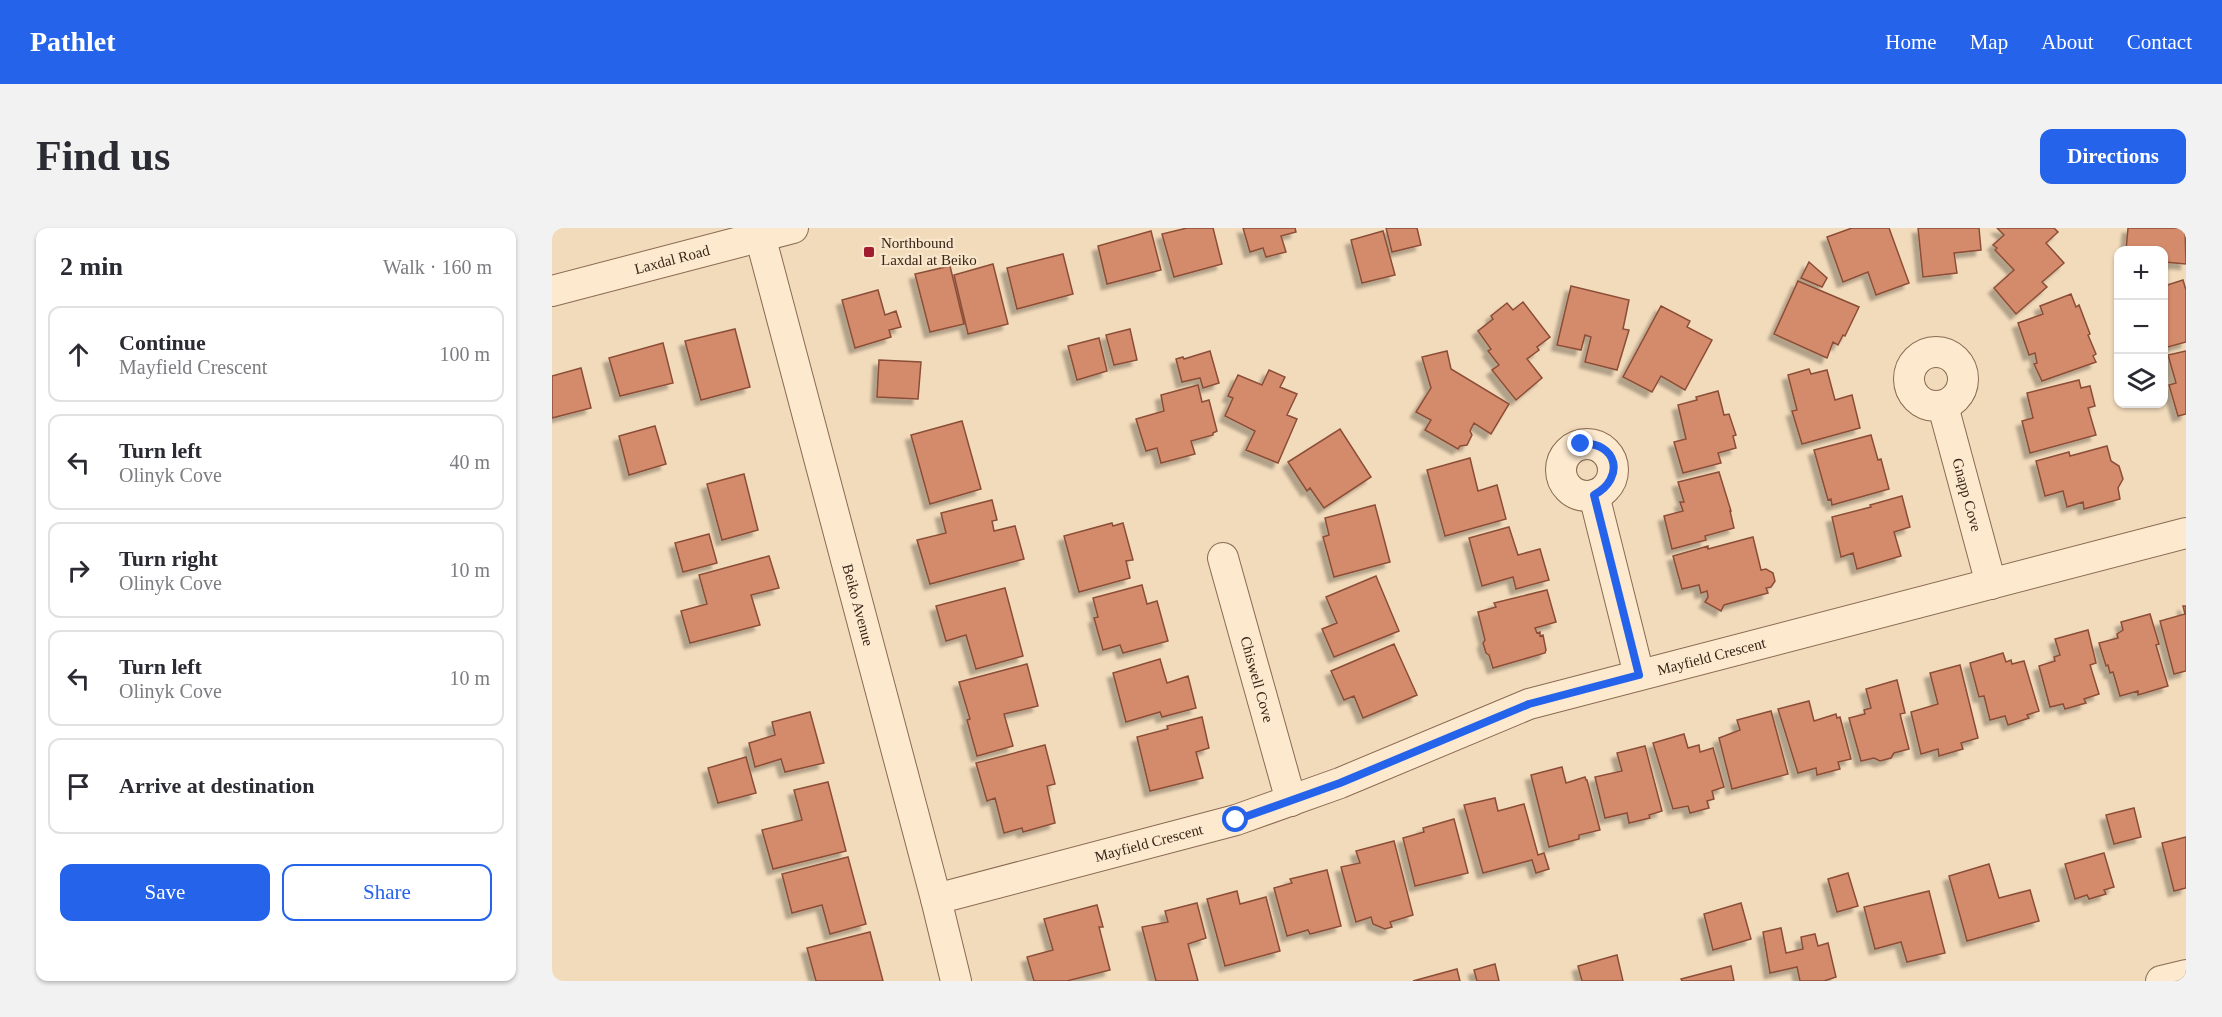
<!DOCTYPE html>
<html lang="en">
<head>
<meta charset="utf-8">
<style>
	:root { --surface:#fff; --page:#f2f2f3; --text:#2b2b33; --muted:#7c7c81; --line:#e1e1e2; --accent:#2563eb }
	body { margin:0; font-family:"Times New Roman",serif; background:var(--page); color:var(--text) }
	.controls { position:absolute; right:18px; top:18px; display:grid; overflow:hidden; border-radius:12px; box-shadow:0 2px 4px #0004 }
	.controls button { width:54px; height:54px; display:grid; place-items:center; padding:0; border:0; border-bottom:2px solid var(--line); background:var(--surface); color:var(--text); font:30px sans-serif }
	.stop { position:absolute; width:18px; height:18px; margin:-14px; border:4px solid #2563eb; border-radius:50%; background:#fff }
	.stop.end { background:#2563eb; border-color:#fff; box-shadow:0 2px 6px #0008 }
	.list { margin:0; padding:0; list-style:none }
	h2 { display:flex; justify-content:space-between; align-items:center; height:78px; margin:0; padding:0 24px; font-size:26px }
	h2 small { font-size:20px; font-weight:400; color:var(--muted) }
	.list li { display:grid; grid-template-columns:39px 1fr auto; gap:18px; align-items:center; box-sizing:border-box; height:96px; margin:0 12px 12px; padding:0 12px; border:2px solid var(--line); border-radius:12px }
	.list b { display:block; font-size:22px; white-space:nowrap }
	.list p { margin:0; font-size:20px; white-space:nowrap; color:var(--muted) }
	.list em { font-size:20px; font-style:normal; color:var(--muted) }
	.actions { display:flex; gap:12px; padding:18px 24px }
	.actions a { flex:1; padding:14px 0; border:2px solid var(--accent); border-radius:12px; text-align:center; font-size:21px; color:var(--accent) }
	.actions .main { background:var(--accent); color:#fff }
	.icon { flex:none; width:33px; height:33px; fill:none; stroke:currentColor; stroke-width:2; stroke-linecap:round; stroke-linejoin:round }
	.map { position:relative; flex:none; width:1634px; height:753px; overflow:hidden; border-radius:12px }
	header { display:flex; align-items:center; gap:36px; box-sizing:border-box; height:84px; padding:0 30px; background:var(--accent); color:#fff }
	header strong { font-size:28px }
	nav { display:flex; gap:33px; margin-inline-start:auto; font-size:21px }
	.intro { display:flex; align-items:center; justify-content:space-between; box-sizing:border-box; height:144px; padding:0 36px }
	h1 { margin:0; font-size:42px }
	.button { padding:15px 27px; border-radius:12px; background:var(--accent); color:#fff; font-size:21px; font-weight:700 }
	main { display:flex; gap:36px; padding:0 36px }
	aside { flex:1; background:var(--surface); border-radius:12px; box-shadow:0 2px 4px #0004 }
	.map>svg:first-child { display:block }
	.building { fill:#d48b6c; stroke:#8c4e37; stroke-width:1.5; filter:url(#shadow) }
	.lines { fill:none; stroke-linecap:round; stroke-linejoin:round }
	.minor-casing { stroke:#8a6a53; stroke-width:32 }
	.minor { stroke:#fce9ce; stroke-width:30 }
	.route { stroke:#2563eb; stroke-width:8 }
	.poi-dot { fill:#9f1d2e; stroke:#f9e6cb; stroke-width:2 }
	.labels { text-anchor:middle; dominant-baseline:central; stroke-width:4.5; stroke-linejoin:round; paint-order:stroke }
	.poi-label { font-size:15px; fill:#38251a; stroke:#f9e6cb; text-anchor:start }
	.street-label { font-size:15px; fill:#38251a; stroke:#f9e6cb }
</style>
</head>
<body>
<header>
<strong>Pathlet</strong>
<nav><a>Home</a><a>Map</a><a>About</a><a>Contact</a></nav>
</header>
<div class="intro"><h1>Find us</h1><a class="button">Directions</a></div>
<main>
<aside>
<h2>2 min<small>Walk · 160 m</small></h2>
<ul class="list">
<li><svg class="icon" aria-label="ahead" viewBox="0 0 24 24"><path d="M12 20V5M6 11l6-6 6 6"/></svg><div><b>Continue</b><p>Mayfield Crescent</p></div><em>100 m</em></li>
<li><svg class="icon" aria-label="left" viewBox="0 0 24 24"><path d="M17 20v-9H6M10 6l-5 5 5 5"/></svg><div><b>Turn left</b><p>Olinyk Cove</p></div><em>40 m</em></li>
<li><svg class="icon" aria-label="right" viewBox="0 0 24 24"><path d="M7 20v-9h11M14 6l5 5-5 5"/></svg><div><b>Turn right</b><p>Olinyk Cove</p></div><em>10 m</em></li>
<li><svg class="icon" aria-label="left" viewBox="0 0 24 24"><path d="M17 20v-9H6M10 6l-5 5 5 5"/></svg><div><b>Turn left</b><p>Olinyk Cove</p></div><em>10 m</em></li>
<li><svg class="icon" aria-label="arrive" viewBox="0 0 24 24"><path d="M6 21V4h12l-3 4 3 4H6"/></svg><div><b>Arrive at destination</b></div></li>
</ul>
<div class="actions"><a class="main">Save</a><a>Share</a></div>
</aside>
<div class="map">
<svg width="1634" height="753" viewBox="0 0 1634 753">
	<defs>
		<filter id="shadow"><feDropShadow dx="-5.5" dy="5.5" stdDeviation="1.5" flood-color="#0004"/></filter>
	</defs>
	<rect width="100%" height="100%" fill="#f2dbbb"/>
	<path class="building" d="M635,0H661L670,36L622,49L610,6Z
		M691,0H743L744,4L729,8L734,24L714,29L711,20L698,24Z
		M834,0H865L869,17L840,24Z
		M1300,0H1337L1357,55L1324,67L1316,44L1291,54L1275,9Z
		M1366,0H1427L1429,22L1402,25L1405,45L1371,49Z
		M1445,0H1502L1506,4L1494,15L1512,35L1490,54L1495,59L1464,86L1442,60L1462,42L1443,22L1445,20L1441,17L1452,7Z
		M1576,0H1633L1634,36L1612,34V22H1574Z
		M599,3L609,42L555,56L546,18Z
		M831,3L843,47L810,55L799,12Z
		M511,26L521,66L465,81L455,40Z
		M1257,34L1275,50L1270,59L1249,50Z
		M441,36L456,96L416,106L402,47Z
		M398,38L412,96L378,104L363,46Z
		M1631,52L1634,62V114L1612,120V58Z
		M1246,53L1307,79L1293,108L1291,107L1286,117L1281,114L1275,130L1222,106Z
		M1019,58L1077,72L1071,101L1077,102L1065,142L1033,134L1039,109L1033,107L1029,122L1005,117Z
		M326,62L333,87L344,83L349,99L337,102L339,109L303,120L290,72Z
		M1519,66L1524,79L1527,77L1538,106L1536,107L1544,126L1541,128L1544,134L1490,153L1482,136L1485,135L1483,125L1477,127L1466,95L1491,86L1488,78Z
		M971,74L998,109L985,119L987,122L975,131L990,150L964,172L940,142L947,137L936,123L939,121L926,103L941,91L939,88L955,75L961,82Z
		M1109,78L1138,93L1135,99L1160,112L1133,162L1109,148L1100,164L1071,149Z
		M183,101L198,159L149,172L133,113Z
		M578,101L585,132L562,137L554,107Z
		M547,110L555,143L525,152L516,118Z
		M111,115L121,155L68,168L57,130Z
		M658,123L667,155L651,160L648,150L630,154L624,131L631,129L632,131Z
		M895,123L899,141L957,176L939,206L922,195L918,203L920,207L915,217L908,218L906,221L873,202L879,192L864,184L879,160L870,129Z
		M1634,123V186L1626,188L1617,157L1624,155L1616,127Z
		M327,132L369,134L366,171L325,169Z
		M29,140L39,180L0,190V148Z
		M1257,141L1259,146L1275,142L1283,172L1300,167L1308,200L1250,216L1240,183L1245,182L1236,147Z
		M717,142L733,149L728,159L745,166L735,187L745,191L726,235L694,222L703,203L673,188L681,170L676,168L686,147L710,157Z
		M1527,152L1529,160L1538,158L1543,178L1536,180L1544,207L1478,225L1470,193L1481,190L1475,165Z
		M646,157L650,174L657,172L665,203L661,205V207L639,213L643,226L609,235L605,220L594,223L584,191L612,183L609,167Z
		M1166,163L1172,187L1177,186L1184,207L1181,208L1184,220L1166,225L1169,235L1131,245L1122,214L1134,211L1126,177L1145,172L1144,169Z
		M410,193L429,261L378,276L359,207Z
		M103,198L114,236L77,247L67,208Z
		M788,201L819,249L772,280L758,260L755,263L736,234Z
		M1319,207L1326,232L1329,231L1337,261L1280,277L1279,271L1276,272L1262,222Z
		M1555,218L1559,233L1567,238L1571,251L1566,260L1568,271L1532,281L1531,274L1515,279L1511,263L1493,268L1484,233L1517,224L1518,228Z
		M918,230L926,263L945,257L954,291L893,308L875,242Z
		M1167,244L1179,283H1178L1182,300L1153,308L1154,312L1120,321L1112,288L1131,283L1128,274H1132L1126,254Z
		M192,246L206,302L170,312L155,256Z
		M1350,268L1358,299L1342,304L1349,328L1305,341L1301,325L1289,329L1280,289L1319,279L1318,277Z
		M440,272L445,292L440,293L442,303L463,298L472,331L378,356L365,312L394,305L389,285Z
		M823,277L838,334L782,349L771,309L777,307L773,290Z
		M560,295L561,298L571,295L581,332L574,333L578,350L527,364L512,308Z
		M957,299L966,327L988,321L997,352L964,361L961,349L930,358L917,310Z
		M157,306L165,335L131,344L123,315Z
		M1201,309L1209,342L1214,341L1221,345L1223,353L1219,359L1214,360L1216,365L1172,377L1169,383L1153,374L1156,369L1155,363L1149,365L1147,357L1130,361L1121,328L1156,318V321Z
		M217,328L227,360L199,367L208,397L138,415L129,383L155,376L147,347Z
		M824,348L847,403L782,429L770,401L785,395L774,369Z
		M590,357L595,376L605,373L616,413L571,425L568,417L551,422L542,390L546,389L541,370Z
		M453,360L471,428L424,441L414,407L394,413L384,378Z
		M995,362L1004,394L983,400L985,405L988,404V408L991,407L994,422L993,425L941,440L937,427L934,425L931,415L933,412L926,384L944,379L942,375Z
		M1631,378H1634V443L1622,446L1608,393L1633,386Z
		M1598,386L1607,416L1604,417L1616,458L1586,467V463L1568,468L1561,444L1558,445L1556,437L1554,438L1547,415L1566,410L1565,406L1571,402L1569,394Z
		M1536,402L1544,435L1538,437L1547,466L1532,471L1534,475L1513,481L1511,476L1498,479L1487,438L1503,433L1502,429L1508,427L1503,411Z
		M842,416L865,467L811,490L802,468L792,472L779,443Z
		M1451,425L1454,434L1459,432L1460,436L1472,433L1487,483L1475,487L1477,490L1456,497L1453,488L1438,492L1432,468L1427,469L1418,435Z
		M608,431L615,455L636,448L644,480L610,489L608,484L574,494L561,445Z
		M475,436L486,478L452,486L461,518L425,528L415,492L418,491L407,454Z
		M1408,437L1426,510L1409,515L1411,521L1387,528L1386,521L1369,526L1359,484L1386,476L1378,445Z
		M1345,452L1353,485L1348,486L1357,521L1342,525L1339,530L1328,533L1322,530L1309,533L1297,490L1313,486L1312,482L1319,480L1314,461Z
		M1257,473L1262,493L1284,486L1285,490L1288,489L1299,531L1286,534L1288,541L1265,547L1264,540L1246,545L1226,481Z
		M1219,483L1236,546L1180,561L1167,510L1188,502L1185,492Z
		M258,484L272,535L233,544L229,531L203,539L197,515L223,507L220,494Z
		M650,489L657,520L644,524L651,550L598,563L585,509L616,501L615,498Z
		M1132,506L1136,520L1147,517L1148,524L1161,520L1172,559L1160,563L1162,571L1155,573L1157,580L1138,585L1136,578L1121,581L1101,515Z
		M493,517L503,556L495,558L503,595L471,604L470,600L452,605L443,570L435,573L424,535Z
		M1093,518L1110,583L1097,587L1098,590L1077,595L1075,585L1053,590L1043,549L1070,543L1065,525Z
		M194,529L204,565L166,575L156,540Z
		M1010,539L1014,555L1033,549L1034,552H1035L1048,602L1027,607V611L997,619L979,547Z
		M276,554L294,623L221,641L210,602L250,592L242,562Z
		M943,570L946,583L972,576L986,627L992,625L997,641L984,645L980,632L931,645L912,577Z
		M1582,580L1589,609L1562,616L1554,587Z
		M902,591L916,645L863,658L851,610L872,604L871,600Z
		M1634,609V660L1622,663L1610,615Z
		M842,613L861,687L838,694L840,699L833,701L821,696L819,689L804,694L789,639L808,635L804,623Z
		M1552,625L1562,659L1552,662L1554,666L1537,671L1535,667L1523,671L1513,636Z
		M296,629L314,696L278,706L270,677L240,685L230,646Z
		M1437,636L1447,670L1478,662L1487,693L1415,713L1397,648Z
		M775,642L789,698L758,706L756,702L735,708L722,660L740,655L738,651Z
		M1296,645L1306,678L1285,684L1276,651Z
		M685,663L688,676L714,669L728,723L673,738L655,671Z
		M1377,663L1393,725L1355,734L1349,714L1323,721L1312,679Z
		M645,675L654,710L636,716L646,753H604L590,699L616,694L613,683Z
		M1189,675L1199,711L1161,722L1152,686Z
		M545,677L551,699H547L558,742L515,753H482L475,729L501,722L492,691Z
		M1229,700L1234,725L1251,721L1249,709L1263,706L1266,718L1276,715L1284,749L1272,753H1248L1245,739L1218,745L1211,704Z
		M318,704L331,753H264L255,720Z
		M1065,727L1071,753H1030L1026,738Z
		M943,736L947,753H925L922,742Z
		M1179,738L1182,753H1130L1129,751Z
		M905,741L908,753H861Z"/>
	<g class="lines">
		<g class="minor-casing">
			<g id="minor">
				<path id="s1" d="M206,0L384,671L404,753"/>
				<path id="s2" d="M0,63L241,0"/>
				<circle cx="1384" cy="151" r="27"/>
				<path id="s3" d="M1391,178L1439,356"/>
				<circle cx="1035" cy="242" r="26"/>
				<path d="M1042,267L1087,447"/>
				<path id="s4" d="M671,330L739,573"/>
				<path id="s5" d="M384,671L684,592L788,555L977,476L1634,305"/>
				<path d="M1609,753L1634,747"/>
			</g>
		</g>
		<use href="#minor" class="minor"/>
	</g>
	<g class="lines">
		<path class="route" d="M684,592L788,555L977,476L1087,447L1042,267C1074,250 1065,213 1029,216"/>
	</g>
	<rect class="poi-dot" x="311" y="18" width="12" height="12" rx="3"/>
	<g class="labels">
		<g class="poi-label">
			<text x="329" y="15">Northbound<tspan x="329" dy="17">Laxdal at Beiko</tspan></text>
		</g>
		<g class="street-label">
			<text stroke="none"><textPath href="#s2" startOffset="124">Laxdal Road</textPath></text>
			<text stroke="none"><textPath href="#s3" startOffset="92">Gnapp Cove</textPath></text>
			<text stroke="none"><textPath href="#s1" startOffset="390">Beiko Avenue</textPath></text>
			<text stroke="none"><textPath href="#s5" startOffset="814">Mayfield Crescent</textPath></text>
			<text stroke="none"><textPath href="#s4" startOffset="126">Chiswell Cove</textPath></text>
			<text stroke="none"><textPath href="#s5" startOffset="220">Mayfield Crescent</textPath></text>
		</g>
	</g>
</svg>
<div class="controls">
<button>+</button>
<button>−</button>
<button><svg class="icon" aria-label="layers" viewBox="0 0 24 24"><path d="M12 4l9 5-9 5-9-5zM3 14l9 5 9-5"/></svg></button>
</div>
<div class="stop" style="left:684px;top:592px"></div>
<div class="stop end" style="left:1029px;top:216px"></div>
</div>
</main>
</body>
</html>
